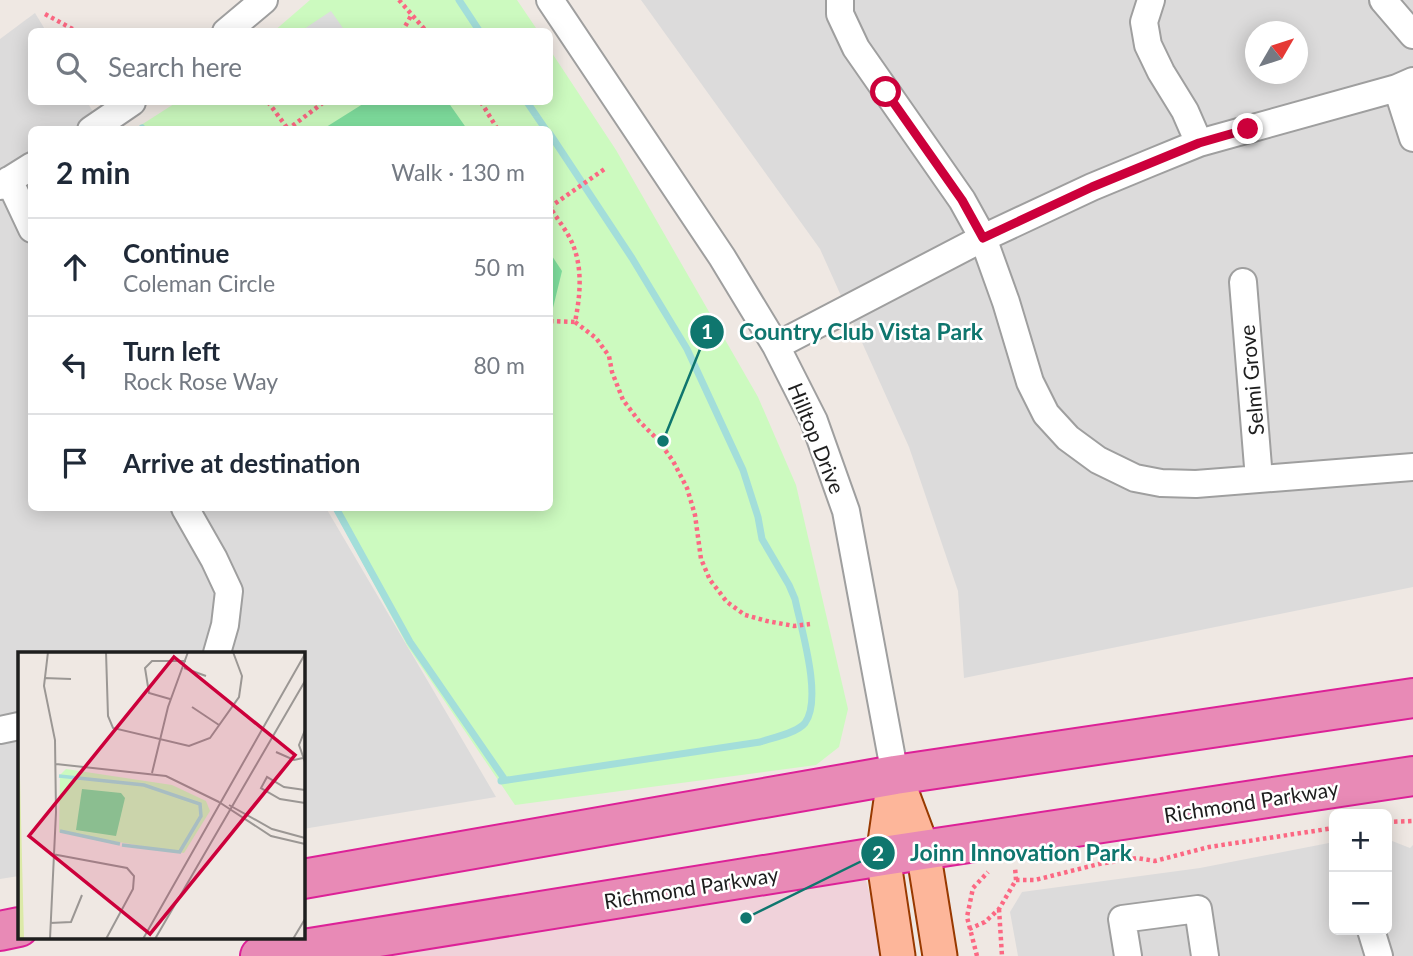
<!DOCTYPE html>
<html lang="en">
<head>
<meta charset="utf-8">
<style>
	:root { --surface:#fff; --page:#f2f2f3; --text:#1f2937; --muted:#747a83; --line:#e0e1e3 }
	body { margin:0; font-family:Lato,sans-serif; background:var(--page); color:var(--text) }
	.controls { position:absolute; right:21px; bottom:21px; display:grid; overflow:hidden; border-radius:10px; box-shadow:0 4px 18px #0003 }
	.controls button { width:63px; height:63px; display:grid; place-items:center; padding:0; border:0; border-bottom:2px solid var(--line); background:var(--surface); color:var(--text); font:35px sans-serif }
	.compass { position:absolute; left:1245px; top:21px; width:63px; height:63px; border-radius:50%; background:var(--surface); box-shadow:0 4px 18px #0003; rotate:51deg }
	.stop { position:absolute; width:21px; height:21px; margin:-16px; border:5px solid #cc003b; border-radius:50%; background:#fff }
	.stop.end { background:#cc003b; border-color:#fff; box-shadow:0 2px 7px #0008 }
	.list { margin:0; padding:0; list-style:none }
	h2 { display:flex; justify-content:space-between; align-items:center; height:91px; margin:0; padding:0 28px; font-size:30px }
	h2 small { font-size:23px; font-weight:400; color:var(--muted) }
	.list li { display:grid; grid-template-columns:46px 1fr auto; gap:21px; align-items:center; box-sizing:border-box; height:98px; padding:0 28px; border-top:2px solid var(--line) }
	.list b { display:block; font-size:26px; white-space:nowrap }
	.list p { margin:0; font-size:23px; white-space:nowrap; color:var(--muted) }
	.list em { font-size:23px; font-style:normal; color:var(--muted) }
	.icon { flex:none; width:38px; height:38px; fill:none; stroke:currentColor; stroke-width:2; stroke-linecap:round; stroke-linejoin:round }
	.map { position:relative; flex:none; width:1413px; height:956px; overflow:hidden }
	.search { position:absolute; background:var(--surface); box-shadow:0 4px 18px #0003; left:28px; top:28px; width:525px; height:77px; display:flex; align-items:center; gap:18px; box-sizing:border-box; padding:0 24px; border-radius:10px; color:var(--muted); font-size:26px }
	.panel { position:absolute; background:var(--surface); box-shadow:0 4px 18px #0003; left:28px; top:126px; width:525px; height:385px; border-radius:10px }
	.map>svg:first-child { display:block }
	.residential { fill:#dcdbdb; fill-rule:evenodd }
	.commercial { fill:#f0d2da }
	.park { fill:#ccfabf }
	.pitch { fill:#80e09f }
	.parking { fill:#dedede }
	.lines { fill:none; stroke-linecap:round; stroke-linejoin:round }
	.stream { stroke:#a3deda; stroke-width:7 }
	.minor-casing { stroke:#9f9f9f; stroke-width:30 }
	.major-casing { stroke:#983900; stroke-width:37 }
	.highway-casing { stroke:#dc2197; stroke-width:42 }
	.path { stroke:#fc6883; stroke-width:4.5; stroke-dasharray:3.5 3.5; stroke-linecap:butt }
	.minor { stroke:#fff; stroke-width:26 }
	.major { stroke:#fdb69a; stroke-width:33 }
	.highway { stroke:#e88ab6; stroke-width:38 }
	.route { stroke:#cc003b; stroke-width:9 }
	.labels { text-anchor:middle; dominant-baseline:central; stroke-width:5; stroke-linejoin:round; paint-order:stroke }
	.street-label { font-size:21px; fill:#1e1e1e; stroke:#fff }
	.inset-river { fill:none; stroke:#a3deda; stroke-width:3.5 }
	.inset-road { fill:none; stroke:#9b9794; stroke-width:2 }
	.view { fill:#cc003b; fill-opacity:0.15; stroke:#cc003b; stroke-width:3.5 }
	.inset-edge { fill:none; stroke:#1e1e1e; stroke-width:3.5 }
	.leader { fill:none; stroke:#0f766e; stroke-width:2.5 }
	.callout-dot { fill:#0f766e; stroke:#fff; stroke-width:2.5 }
	.mark-label { font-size:21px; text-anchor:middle; font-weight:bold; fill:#fff }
	.callout-label { font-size:23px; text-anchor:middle; font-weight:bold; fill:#0f766e; stroke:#fff; stroke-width:5; stroke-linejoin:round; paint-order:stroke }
</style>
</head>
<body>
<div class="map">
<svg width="1413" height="956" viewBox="0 0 1413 956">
	<rect width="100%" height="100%" fill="#efe8e3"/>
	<path class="residential" d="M641,0H1413V587L964,678L958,591L909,447L820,249ZM1256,32H1298V74H1256Z
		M35,13L46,31L32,32V102H87L104,129L32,130V508H326L496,797L303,829V653H19V876L0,879V39Z
		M1387,839L1410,848L1413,845V956H1018L1010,912L1022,892L1200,868L1334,842V930H1387Z"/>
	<path class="commercial" d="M866,880L886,956H366Z"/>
	<path class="park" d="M310,0H517L538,31L273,32Z
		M550,50L616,150L758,397L796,485L848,709L839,747L816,765L515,805L408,647L333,508H550V130H139L138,127L177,102H550Z"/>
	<path class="pitch" d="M366,102H448L467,129H323Z
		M550,253L562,271L552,312L550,314Z"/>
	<path class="parking" d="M331,11L345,31H301Z"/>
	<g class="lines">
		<path class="stream" d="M459,0L480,32
			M527,102L546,130
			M142,128L143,130
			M336,508L410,642L505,780
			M501,781L760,742C772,738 797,733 805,723C823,699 801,628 795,599L789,585L762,539L758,517L743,470L687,349L632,258L550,134"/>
		<g class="minor-casing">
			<path id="minor" d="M550,0L722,257L776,346L814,421L846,511L895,775
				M840,0V14L856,48L962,200L983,238L1006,302L1030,382L1046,414L1068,438L1098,460L1135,478L1161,483L1196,484L1413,467
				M1151,0L1144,22L1148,45L1161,72L1185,111L1199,143
				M1383,0L1413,35
				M226,32L264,0
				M1397,88L1413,138
				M91,130L132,102
				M9,180L32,229
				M0,186L32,166
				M1243,282L1259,479
				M776,346L983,238L1092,187L1150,163L1199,143L1397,88L1413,81
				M185,508L214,559L229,591L225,625L217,653
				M0,730L19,726
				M1371,930L1379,956
				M1128,956L1122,919L1198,909L1205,956"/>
		</g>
		<g class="major-casing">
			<path id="major" d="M895,775L923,850L940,956
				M894,779L883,856L898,956"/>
		</g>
		<g class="highway-casing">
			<path id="highway" d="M303,879L895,775L1413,698
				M0,931L19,927
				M260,956L883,856L1413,776"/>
		</g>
		<path class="path" d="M399,0L427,32
			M45,14L78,32
			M402,32L412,14
			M268,102L288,129
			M481,102L498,130
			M287,130L324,102
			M550,321L575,322C580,297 583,270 573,245C568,232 557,219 550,207L606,168
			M575,322L596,338L609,356L612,372L623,400L639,421L658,440L673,461L687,488L695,515L701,559L710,580L727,602L745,615L767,621L794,626L810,624
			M1387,822L1413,821
			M1016,880H1035L1099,864L1137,858L1155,861L1209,847L1334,828
			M999,909L1002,956
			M969,929L985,922L999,909L1016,880L1015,867
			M977,956L967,917L973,888L988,872"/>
		<use href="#minor" class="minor"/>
		<use href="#major" class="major"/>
		<use href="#highway" class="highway"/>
	</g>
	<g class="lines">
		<path class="route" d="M886,92L962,200L983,238L1092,187L1199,143L1248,129"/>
	</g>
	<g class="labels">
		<g class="street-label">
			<text transform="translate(1251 380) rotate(-95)">Selmi Grove</text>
			<text transform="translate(817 438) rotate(68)">Hilltop Drive</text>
			<text transform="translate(1251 801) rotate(-9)">Richmond Parkway</text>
			<text transform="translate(691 887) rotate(-9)">Richmond Parkway</text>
		</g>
	</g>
	<g transform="translate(18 652)">
		<rect width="287" height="287" fill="#efe8e3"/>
		<path d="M0,45L6,287H0Z" fill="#dceaa8"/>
		<path d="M48,117L154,133L188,149L192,159L166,201L41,180L42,123Z" fill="#ccfabf"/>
		<path d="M64,137L103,141L107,146L98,184L58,178Z" fill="#80e09f"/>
		<path class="inset-river" d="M41,124L126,133L182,152L183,164L161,201M42,179L102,192M104,193L162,200"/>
		<path class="inset-road" d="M30,0L26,34L37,88L38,160L32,287M88,0L90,64L95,76L171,94L192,86L221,45L224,24L215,0M166,16L188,24M26,26L53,27M152,47L131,41L127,16L134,9H168M174,55L201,73M287,78L281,93L287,110M258,100L276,108L285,106M38,112L148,124L201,150M134,121L150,55L170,0M287,138L266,135L249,125L243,136L262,147L287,151M201,150L253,184L287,192M211,153L254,177L287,186M34,202L109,216L116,224L115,237L88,287M32,271L53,270L64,243M125,287L287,2M137,287L287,29M275,287L287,267"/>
		<path class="view" d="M156,5L277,103L132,282L11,184Z"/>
		<rect width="287" height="287" class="inset-edge"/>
	</g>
	<path class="leader" d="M663 441L707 332M746 918L878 853"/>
	<g class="callout-dot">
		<circle cx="663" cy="441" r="7"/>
		<circle cx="746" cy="918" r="7"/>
		<circle cx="707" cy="332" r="18"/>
		<circle cx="878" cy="853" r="18"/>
	</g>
	<g class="mark-label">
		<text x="707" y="339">1</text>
		<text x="878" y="861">2</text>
	</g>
	<g class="callout-label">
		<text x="861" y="340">Country Club Vista Park</text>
		<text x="1021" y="861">Joinn Innovation Park</text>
	</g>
</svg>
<div class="controls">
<button>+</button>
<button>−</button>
</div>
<svg class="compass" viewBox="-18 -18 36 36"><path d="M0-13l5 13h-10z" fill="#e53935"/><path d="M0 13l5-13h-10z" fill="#747a83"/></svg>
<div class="stop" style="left:886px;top:92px"></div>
<div class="stop end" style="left:1248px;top:129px"></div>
<div class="search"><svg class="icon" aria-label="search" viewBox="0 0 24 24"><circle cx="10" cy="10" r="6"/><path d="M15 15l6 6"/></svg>Search here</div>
<section class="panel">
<h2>2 min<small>Walk · 130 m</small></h2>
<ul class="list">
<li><svg class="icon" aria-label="ahead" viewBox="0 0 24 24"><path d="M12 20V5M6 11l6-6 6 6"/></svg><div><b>Continue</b><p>Coleman Circle</p></div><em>50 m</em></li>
<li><svg class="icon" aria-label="left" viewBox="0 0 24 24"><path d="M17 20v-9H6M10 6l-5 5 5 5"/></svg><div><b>Turn left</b><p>Rock Rose Way</p></div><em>80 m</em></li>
<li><svg class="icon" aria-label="arrive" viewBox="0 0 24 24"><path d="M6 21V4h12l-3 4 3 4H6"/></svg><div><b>Arrive at destination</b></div></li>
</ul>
</section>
</div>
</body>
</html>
